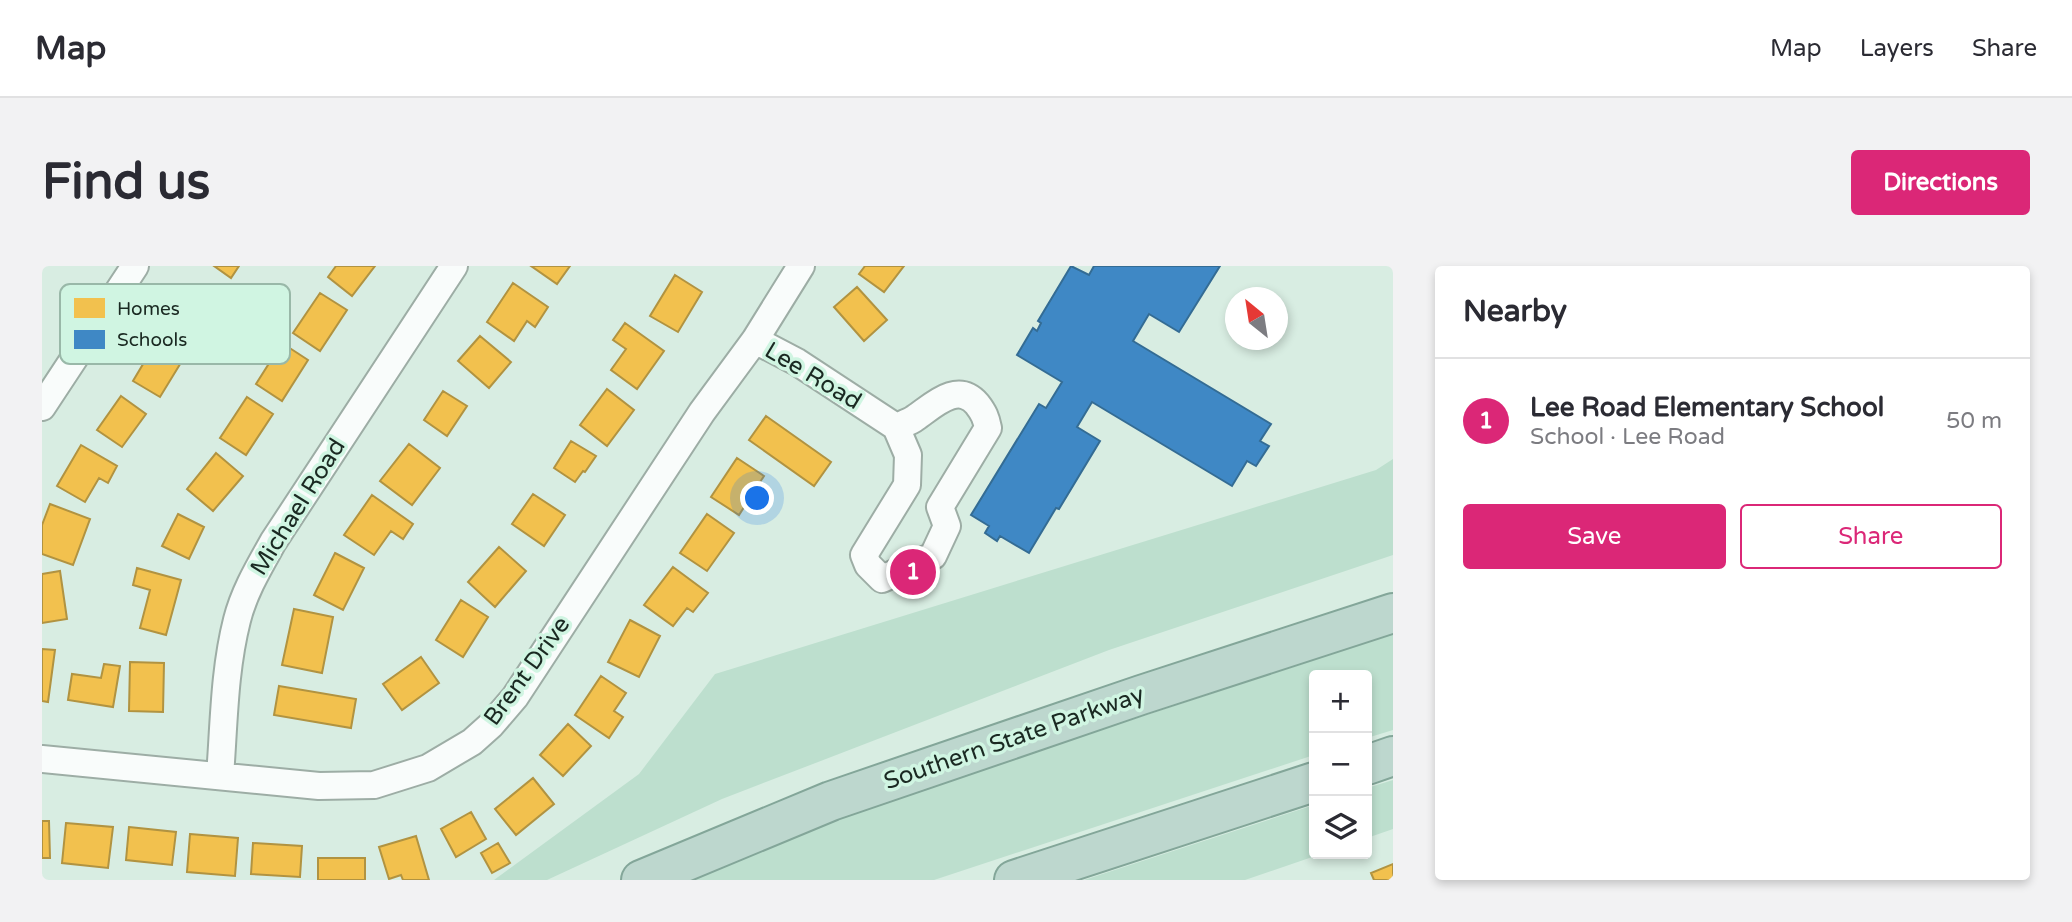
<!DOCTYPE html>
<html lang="en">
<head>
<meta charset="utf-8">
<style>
	:root { --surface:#fff; --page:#f2f2f3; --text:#2b2b33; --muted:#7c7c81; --line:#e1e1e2; --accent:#db2777 }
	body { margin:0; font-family:"Varela Round",sans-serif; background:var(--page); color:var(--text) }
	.controls { position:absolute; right:21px; bottom:21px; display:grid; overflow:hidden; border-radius:7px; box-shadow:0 4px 10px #0003 }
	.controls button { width:63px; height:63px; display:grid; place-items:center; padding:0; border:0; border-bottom:2px solid var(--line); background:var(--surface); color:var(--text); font:35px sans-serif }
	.compass { position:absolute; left:1183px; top:21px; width:63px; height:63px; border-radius:50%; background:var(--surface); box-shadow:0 4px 10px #0003; rotate:330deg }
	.you { position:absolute; left:716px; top:233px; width:24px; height:24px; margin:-18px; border:5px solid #fff; border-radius:50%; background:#1a73e8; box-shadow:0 0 0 10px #1a73e833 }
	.badge { display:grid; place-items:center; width:46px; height:46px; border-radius:50%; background:var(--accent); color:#fff; font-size:23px; font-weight:700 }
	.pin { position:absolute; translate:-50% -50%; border:4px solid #fff; box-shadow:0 2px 7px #0006 }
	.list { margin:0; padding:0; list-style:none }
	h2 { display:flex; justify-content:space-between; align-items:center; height:91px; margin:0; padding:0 28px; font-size:30px }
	h2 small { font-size:23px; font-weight:400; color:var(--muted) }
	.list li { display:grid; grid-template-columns:46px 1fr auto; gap:21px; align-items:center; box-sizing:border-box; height:126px; padding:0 28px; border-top:2px solid var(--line) }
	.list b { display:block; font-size:26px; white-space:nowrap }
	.list p { margin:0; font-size:23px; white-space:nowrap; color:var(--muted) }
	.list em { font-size:23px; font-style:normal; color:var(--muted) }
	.actions { display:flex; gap:14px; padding:21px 28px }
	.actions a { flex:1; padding:16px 0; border:2px solid var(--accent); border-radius:7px; text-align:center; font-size:24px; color:var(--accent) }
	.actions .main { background:var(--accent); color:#fff }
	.icon { flex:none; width:38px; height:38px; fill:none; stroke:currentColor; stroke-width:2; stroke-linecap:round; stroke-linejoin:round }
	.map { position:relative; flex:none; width:1351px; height:614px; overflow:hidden; border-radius:7px }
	header { display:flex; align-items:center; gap:42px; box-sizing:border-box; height:98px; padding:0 35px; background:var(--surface); border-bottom:2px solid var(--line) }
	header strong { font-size:33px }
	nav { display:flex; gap:38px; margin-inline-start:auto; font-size:24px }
	.intro { display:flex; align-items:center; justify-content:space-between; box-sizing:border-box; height:168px; padding:0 42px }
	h1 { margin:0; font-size:49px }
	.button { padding:18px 32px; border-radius:7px; background:var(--accent); color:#fff; font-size:24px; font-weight:700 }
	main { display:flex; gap:42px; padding:0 42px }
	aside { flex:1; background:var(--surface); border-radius:7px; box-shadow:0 4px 10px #0003 }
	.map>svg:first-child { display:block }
	.green { fill:#bddfce }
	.homes { fill:#f2c14e; stroke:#b19341; stroke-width:2 }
	.schools { fill:#3f88c5; stroke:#346c94; stroke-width:2 }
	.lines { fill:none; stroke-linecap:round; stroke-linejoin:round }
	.minor-casing { stroke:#9dada5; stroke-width:30 }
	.highway-casing { stroke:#83a699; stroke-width:42 }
	.minor { stroke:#f9fcfb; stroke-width:26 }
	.highway { stroke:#bdd7ce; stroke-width:38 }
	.labels { text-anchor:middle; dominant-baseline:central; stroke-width:7; stroke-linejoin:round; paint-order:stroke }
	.street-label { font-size:24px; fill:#1a2922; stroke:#d0f5e2 }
	.key { fill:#d0f5e2; stroke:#99b8a8; stroke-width:2 }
	.key-label { font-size:19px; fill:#1a2922 }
</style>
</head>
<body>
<header>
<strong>Map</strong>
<nav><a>Map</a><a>Layers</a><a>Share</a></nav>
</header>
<div class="intro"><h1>Find us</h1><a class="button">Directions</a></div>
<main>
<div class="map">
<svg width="1351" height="614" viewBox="0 0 1351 614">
	<rect width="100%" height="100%" fill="#d8ede2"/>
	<path class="green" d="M1351,193V289L1067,384L680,533L505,614H452L597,508L673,408L1334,204Z
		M1351,368V464L1325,472V409H1272V489L892,614H638L791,552Z
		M1351,514V563L1325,572V522Z
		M1272,539V588H1279L1203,614H1042Z"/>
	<path class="homes" d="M172,0H197L189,12Z
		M294,0H333L310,30L286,11Z
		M489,0H528L515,18Z
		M823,0H862L842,26L817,8Z
		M633,9L660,26L636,66L608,50Z
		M471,17L506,41L493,61L485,55L472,75L445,56Z
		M815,21L845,54L822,75L792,41Z
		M278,27L305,44L278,85L251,67Z
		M583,57L622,85L595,123L569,104L584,83L571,74Z
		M438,70L469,96L447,122L416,95Z
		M116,73L143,90L118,131L91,115Z
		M240,77L266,94L240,135L214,118Z
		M565,123L592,144L565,180L538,159Z
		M401,125L425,140L405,170L382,154Z
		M79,130L104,148L80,181L55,164Z
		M205,131L231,148L204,189L178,172Z
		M724,150L789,196L772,220L707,174Z
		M529,175L554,190L543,206L541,205L533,216L512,202Z
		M367,178L398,202L370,239L338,215Z
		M39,179L75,200L66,217L57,212L43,236L15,220Z
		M174,187L201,210L171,245L145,223Z
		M695,192L722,210L697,249L669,231Z
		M491,228L523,249L502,280L470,258Z
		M330,229L371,258L361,273L349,265L332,289L302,269Z
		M8,238L48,253L31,299L0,288V259Z
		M136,248L162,261L147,293L120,280Z
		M665,248L692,267L665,305L638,287Z
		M457,281L484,305L453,341L426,316Z
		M293,287L322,302L301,344L272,329Z
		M631,301L666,327L651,346L645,342L631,360L602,339Z
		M95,302L139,314L124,369L98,362L108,324L91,319Z
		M18,305L25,353L0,357V308Z
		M419,334L446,351L421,391L394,374Z
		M252,343L291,351L280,407L240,399Z
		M588,354L618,370L597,411L566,396Z
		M0,383L13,384L6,436L0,435Z
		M379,391L397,417L360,444L341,418Z
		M88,396L122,397L121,446L87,445Z
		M62,398L78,400L71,441L26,434L30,408L59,412Z
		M559,410L584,427L572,445L581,451L567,472L533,449Z
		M237,420L314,433L309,462L232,449Z
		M526,458L549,480L521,510L498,489Z
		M491,512L512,538L474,569L453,543Z
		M429,546L444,573L414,591L399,563Z
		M0,555H7L8,592H0Z
		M24,557L71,561L66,602L20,597Z
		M87,561L134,566L130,599L84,594Z
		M148,568L196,572L193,610L145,606Z
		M374,570L387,614H361L359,609L347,613L337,581Z
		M211,577L260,580L258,611L209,608Z
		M456,577L468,597L450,607L439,587Z
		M276,592H323V614H276Z
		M1351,598V614H1332L1329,607Z"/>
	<path class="schools" d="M1029,0L1047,9L1052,0H1178L1137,66L1107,48L1091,75L1229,158L1218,175L1227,180L1214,200L1205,195L1190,220L1050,136L1035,161L1058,175L1017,243L1014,242L987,287L958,270L955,275L943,267L947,260L929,249L997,138L1004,142L1020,116L975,89L991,62L995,65L999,57L996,55Z"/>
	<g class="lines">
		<g class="minor-casing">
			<path id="minor" d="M713,74L755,96L854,161L866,189L865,219L822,289L826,299L840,313L891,290L905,260L898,241L946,162C944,152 942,147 935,138C915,115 891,140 873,152C868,156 860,158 854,161
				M0,141L93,0
				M0,493L277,520L332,519L386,502L430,476L449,459L473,431L660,146L713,74L759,0
				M178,510C182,458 182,405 195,354C202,326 217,301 231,276L412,0"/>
		</g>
		<g class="highway-casing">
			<path id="highway" d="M1325,499L1351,490
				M599,614L789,535L1099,429L1351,347
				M972,614L1272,516"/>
		</g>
		<use href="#minor" class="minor"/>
		<use href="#highway" class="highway"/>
	</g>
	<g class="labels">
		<g class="street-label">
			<text transform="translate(771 110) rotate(31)">Lee Road</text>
			<text transform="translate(256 241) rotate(-58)">Michael Road</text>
			<text transform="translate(485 405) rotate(-54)">Brent Drive</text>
			<text transform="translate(972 472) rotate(-19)">Southern State Parkway</text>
		</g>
	</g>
	<rect x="18" y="18" width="230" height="80" rx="10" class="key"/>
	<rect x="32" y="32" width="31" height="20" fill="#f2c14e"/>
	<rect x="32" y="64" width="31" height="19" fill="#3f88c5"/>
	<g class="key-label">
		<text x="75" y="49">Homes</text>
		<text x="75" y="80">Schools</text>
	</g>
</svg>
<div class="controls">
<button>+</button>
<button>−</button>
<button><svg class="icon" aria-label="layers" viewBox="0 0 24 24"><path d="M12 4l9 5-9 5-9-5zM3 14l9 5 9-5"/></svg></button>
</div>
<svg class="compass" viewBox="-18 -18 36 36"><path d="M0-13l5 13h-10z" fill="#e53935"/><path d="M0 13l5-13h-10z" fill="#7c7c81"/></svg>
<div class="you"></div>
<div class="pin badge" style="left:871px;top:306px">1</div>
</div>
<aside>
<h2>Nearby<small></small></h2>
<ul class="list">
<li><span class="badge">1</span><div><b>Lee Road Elementary School</b><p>School · Lee Road</p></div><em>50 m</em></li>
</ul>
<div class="actions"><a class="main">Save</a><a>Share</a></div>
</aside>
</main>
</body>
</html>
